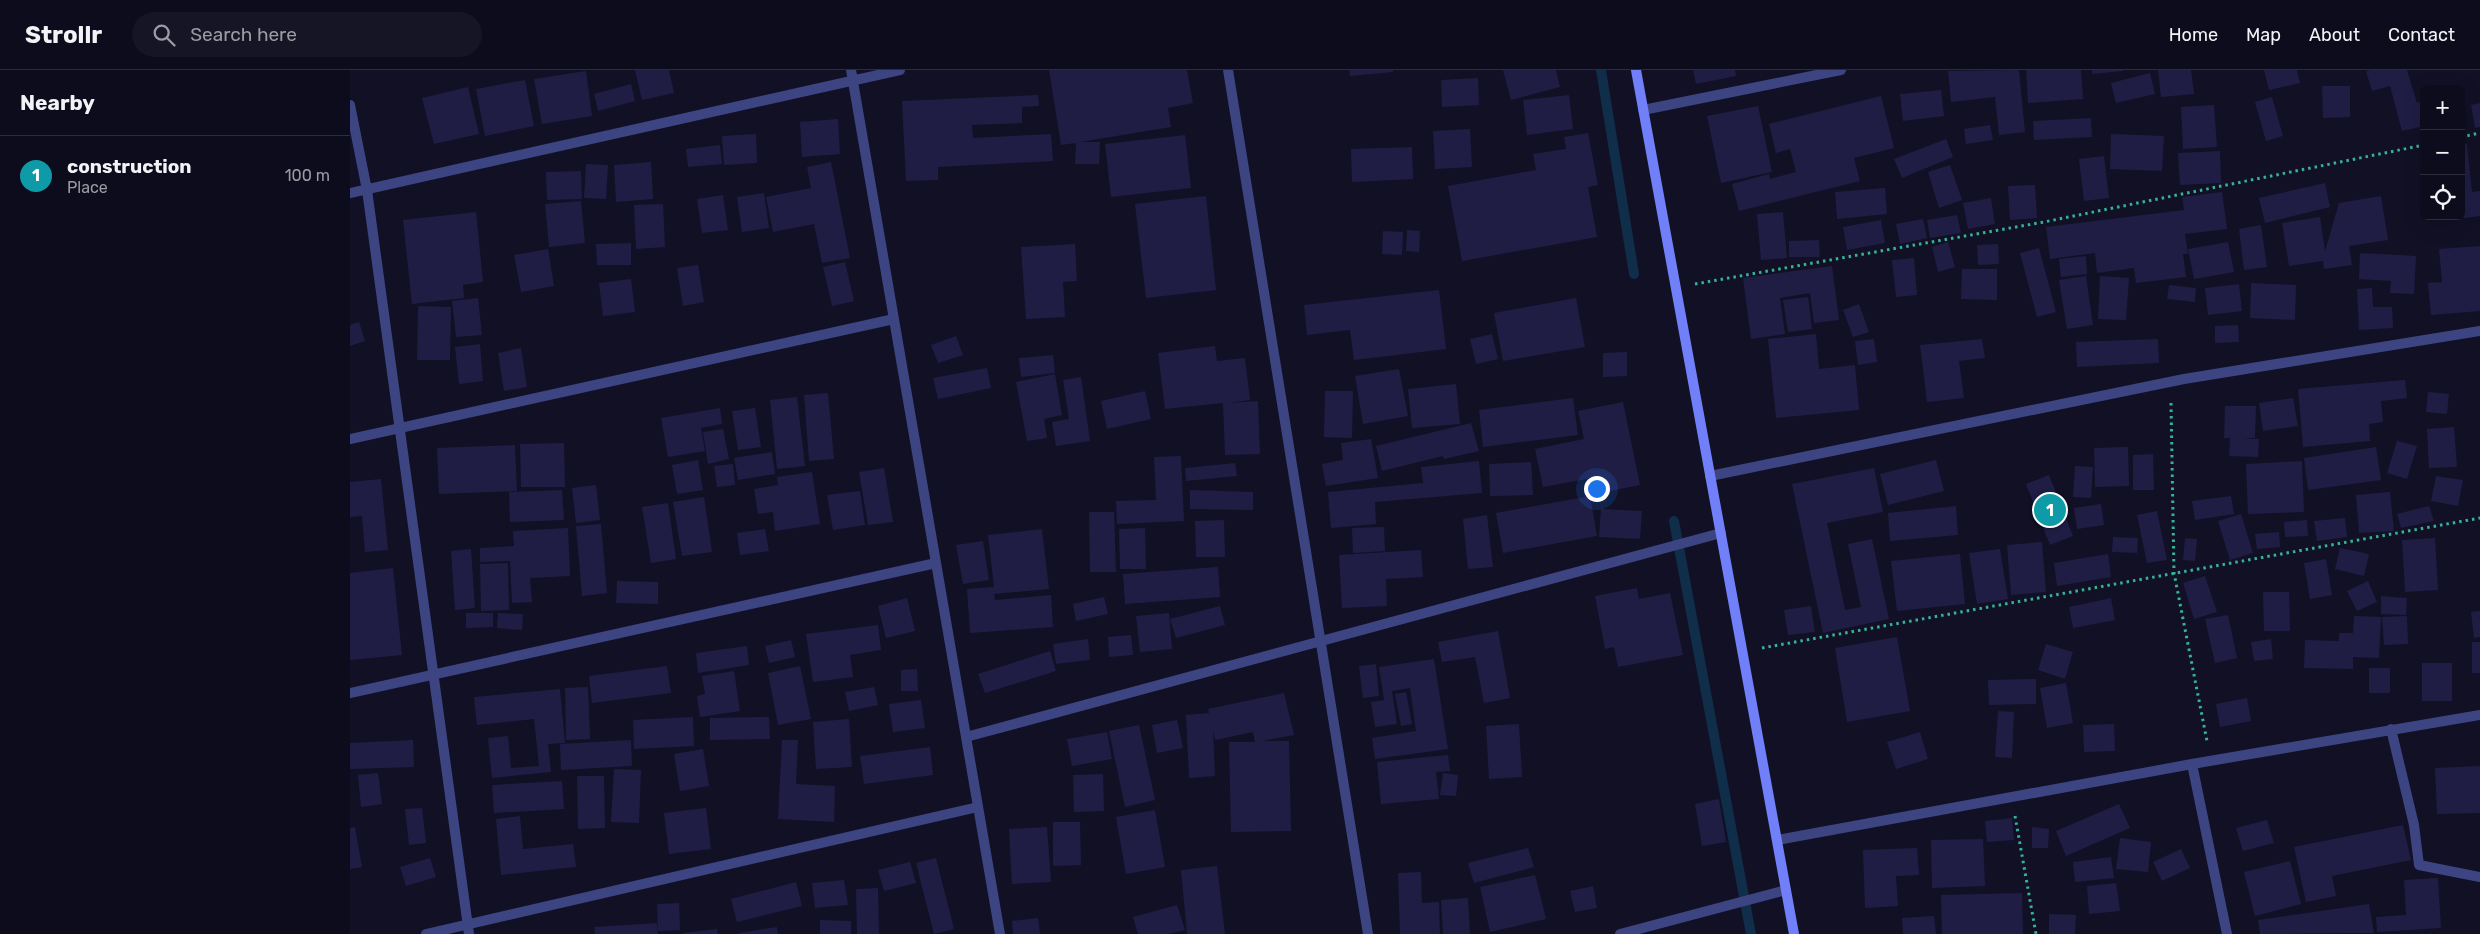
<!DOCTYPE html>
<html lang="en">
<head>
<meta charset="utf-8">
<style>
	:root { --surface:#0d0c1c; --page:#161525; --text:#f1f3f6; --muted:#9a9ba3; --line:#2d2c3b; --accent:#0af5ed }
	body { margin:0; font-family:Rubik,sans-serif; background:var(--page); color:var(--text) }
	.controls { position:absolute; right:15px; top:15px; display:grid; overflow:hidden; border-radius:8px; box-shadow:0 5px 20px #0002 }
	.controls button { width:45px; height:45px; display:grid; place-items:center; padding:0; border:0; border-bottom:1px solid var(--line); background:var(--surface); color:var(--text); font:25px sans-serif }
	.you { position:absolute; left:1246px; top:418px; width:18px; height:18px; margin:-12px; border:4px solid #fff; border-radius:50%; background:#1a73e8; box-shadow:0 0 0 8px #1a73e833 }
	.badge { display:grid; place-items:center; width:32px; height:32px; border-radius:50%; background:var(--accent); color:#fff; font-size:16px; font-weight:700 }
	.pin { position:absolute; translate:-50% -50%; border:2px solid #fff; box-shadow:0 1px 5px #0006 }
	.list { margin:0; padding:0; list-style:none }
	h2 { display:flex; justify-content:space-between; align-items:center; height:65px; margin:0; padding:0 20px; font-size:21px }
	h2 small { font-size:16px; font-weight:400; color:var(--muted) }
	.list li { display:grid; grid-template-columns:32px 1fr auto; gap:15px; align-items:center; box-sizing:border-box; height:80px; padding:0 20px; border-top:1px solid var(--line) }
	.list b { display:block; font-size:19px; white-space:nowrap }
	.list p { margin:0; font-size:16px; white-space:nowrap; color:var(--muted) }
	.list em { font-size:16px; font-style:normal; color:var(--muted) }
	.icon { flex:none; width:28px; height:28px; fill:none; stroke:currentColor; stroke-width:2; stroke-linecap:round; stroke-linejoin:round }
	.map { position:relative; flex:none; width:2130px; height:864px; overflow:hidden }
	header { display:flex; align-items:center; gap:30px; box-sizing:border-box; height:70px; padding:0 25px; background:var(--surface); border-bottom:1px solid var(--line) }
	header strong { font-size:24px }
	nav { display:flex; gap:28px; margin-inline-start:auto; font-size:18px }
	.search { width:350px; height:45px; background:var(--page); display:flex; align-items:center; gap:12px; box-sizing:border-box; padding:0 18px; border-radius:28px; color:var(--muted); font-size:19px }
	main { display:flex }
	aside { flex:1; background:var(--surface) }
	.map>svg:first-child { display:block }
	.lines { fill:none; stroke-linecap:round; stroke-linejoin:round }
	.stream { stroke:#102d49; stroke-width:10 }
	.building { fill:#201d45 }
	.path { stroke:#35b39a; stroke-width:3; stroke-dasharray:2.5 4; stroke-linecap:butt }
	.street { stroke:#3d4482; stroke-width:10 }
	.secondary { stroke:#7180f9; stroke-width:10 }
</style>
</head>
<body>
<header>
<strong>Strollr</strong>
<div class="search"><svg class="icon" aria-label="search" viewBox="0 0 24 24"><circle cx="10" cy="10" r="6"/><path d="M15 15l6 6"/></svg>Search here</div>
<nav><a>Home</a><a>Map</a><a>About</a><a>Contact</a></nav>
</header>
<main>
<aside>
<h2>Nearby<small></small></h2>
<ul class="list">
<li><span class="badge" style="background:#0f9aa8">1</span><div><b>construction</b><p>Place</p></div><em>100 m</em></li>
</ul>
</aside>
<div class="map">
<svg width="2130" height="864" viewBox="0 0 2130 864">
	<rect width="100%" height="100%" fill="#111025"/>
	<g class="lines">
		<path class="stream" d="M1251,0L1284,204
			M1324,451L1401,864"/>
	</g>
	<path class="building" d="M285,0H319L324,23L292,30Z
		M699,0H837L843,33L818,38L821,57L730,72H750L749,94H725L726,73L711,75Z
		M999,0H1043V2L1000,6Z
		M1153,0H1206L1210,17L1161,30Z
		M1343,0H1385L1386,6L1346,14Z
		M1669,0L1675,62L1649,65L1645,27L1601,32L1598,1Z
		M1676,0H1731L1733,29L1678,33Z
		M1742,0H1773V1L1742,4Z
		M1808,0H1841L1844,24L1811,27Z
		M1914,0H1947L1950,13L1919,20Z
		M2021,0H2057L2067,33L2074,31V56L2052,61L2040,16L2022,21L2016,1Z
		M236,1L242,46L192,54L184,9Z
		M1800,3L1805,24L1766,33L1761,13Z
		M1128,8L1129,35L1092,37L1091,10Z
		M175,10L184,56L135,66L126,19Z
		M281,14L285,31L248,41L244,24Z
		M1972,16H2000V47L1973,48Z
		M118,17L129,64L84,74L72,28Z
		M1591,20L1594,46L1553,51L1550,24Z
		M688,25L689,36L672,37V53L622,55L623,68L701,64L703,91L588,97V110L556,111L552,31Z
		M1219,25L1223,59L1177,65L1173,30Z
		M1531,26L1544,78L1504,88L1510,111L1389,141L1382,114L1419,104L1420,109L1446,102L1440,79L1426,83L1419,54Z
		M1922,27L1933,66L1916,71L1905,32Z
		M2130,33V57L2125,58L2121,35Z
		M1864,35L1867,77L1833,79L1831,37Z
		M1408,36L1422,102L1371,113L1357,46Z
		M1741,48L1742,67L1684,70L1683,51Z
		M488,49L490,84L452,87L450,52Z
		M1640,55L1643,70L1616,74L1614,59Z
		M1120,59L1122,97L1085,99L1083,61Z
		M1238,63L1248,115L1238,117L1247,167L1112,191L1098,116L1186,100L1183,84L1216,79L1214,67Z
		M406,64L407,93L374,95L372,66Z
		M1761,64L1814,66L1812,101L1760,99Z
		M835,65L841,118L761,127L755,74Z
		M1596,69L1603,87L1552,108L1544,89Z
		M2117,74L2122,122L2130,121V146L2114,148L2111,127V75Z
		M370,75L372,94L338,97L336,79Z
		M1062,77L1063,109L1002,112L1001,79Z
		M1870,81L1871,113L1830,115L1828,83Z
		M1754,86L1759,128L1734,131L1729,89Z
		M301,92L303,129L266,132L264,95Z
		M481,92L500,188L472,193L464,154L423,162L416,127L461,118L457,97Z
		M236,94L258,95L256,129L234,128Z
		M1600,95L1612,130L1589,138L1578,102Z
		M231,101L232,129L197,130L196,102Z
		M1975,113L1980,137L1915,153L1909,128Z
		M1685,115L1687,148L1660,150L1658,116Z
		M1535,118L1537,144L1487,149L1485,122Z
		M1872,122L1877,159L1835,164L1838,184H1833L1836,207L1786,213L1784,198L1747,203L1745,183L1700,189L1696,157L1834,140L1832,127Z
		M414,123L419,158L392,162L387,127Z
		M373,125L378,160L352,163L347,129Z
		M856,126L866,220L796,228L785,134Z
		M2031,126L2038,170L1999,176L2002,195L1974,199L1973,191L1939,196L1932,153L1970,147L1975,181L1989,133Z
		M1641,128L1645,154L1618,159L1613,133Z
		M231,131L235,173L199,177L195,134Z
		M313,134L315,177L286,179L284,135Z
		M126,142L133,212L113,215L114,228L62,234L53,150Z
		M1433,142L1437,188L1411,190L1407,144Z
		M1607,145L1611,163L1580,168L1577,150Z
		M1573,149L1577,168L1550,174L1546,154Z
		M1531,150L1535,173L1497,180L1493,157Z
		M1911,155L1917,197L1894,200L1889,159Z
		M1057,160L1070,161L1069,182L1056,181Z
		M1033,161L1053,162L1052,185L1032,184Z
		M1469,170L1470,187H1439V171Z
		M1598,172L1605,197L1588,202L1582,177Z
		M1878,172L1884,202L1844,209L1838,179Z
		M281,173V195H247L246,174Z
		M725,174L727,211L713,212L715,247L676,249L671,177Z
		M1648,174L1649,194L1628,195L1627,175Z
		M2130,176V241L2081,245L2078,213L2092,212L2089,179Z
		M1689,178L1706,242L1687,247L1670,183Z
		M198,179L204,216L171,222L164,185Z
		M2010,183L2066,186L2064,224L2040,223L2041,211L2009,209Z
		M1736,186L1737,204L1711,207L1709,189Z
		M1564,188L1567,225L1546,227L1542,190Z
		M495,192L504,231L482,236L473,197Z
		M348,195L354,232L333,236L327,198Z
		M1482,196L1489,250L1464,253L1460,223L1430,228L1435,264L1401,269L1393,208Z
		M1612,199H1647V230L1611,229Z
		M1736,206L1743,255L1717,259L1709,210Z
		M1750,206L1779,208L1776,250L1748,249Z
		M281,209L285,242L253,246L249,213Z
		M1901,213L1946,215L1945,250L1900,248Z
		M1889,214L1892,241L1858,245L1855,218Z
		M1819,215L1846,218L1845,232L1817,229Z
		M2022,218L2023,237H2042L2043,258L2009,260L2007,219Z
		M1089,220L1096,279L1004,290L1000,260L957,265L954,235Z
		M1458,227L1462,259L1438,262L1433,230Z
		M128,228L132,265L106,267L102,231Z
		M1226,228L1235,277L1153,291L1144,243Z
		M1509,234L1519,262L1503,267L1493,240Z
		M68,236L101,237L100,290H67Z
		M9,252L15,271L0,276V255Z
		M1888,255L1889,272L1865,273V256Z
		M1142,264L1148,289L1126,294L1120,269Z
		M1466,264L1469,299L1505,295L1509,340L1426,348L1418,269Z
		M606,266L613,285L588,293L581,275Z
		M1524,269L1527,292L1508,295L1505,271Z
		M1632,269L1635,288L1609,291L1614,328L1577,332L1570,275Z
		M1808,269L1809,293L1727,297L1726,272Z
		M130,274L133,311L109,314L105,277Z
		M865,276L867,291L895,288L900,330L877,333L908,331L910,384L875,385L873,333L815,339L808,283Z
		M171,278L177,317L154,321L148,283Z
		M1277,282V306L1253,307V283Z
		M703,285L705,303L671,307L669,288Z
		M637,298L641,318L588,329L583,308Z
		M1049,299L1058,346L1013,354L1005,306Z
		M705,304L712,345L694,349L697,368L677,371L666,312Z
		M731,307L740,371L706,376L702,352L719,349L713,310Z
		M2055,310L2057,328L2031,331L2033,352L2019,354L2020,371L1953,377L1948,319Z
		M1106,314L1110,354L1062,358L1058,319Z
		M795,321L801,349L757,359L751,331Z
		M975,321H1003L1002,368L974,367Z
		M2078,322L2099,324L2097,344L2076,342Z
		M478,323L484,389L459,391L454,325Z
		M447,327L455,396L427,399L420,330Z
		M1223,328L1228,365L1133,377L1129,340Z
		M1943,328L1948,356L1913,361L1909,333Z
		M1273,332L1290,415L1245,424L1242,408L1193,417L1185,379L1234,369L1228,341Z
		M1875,336H1906L1905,368L1892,369H1909L1908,387L1879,386L1880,368H1874Z
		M370,338L372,354L351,358L355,381L318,387L311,348Z
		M405,338L411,377L388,380L382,341Z
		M1121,353L1129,381L1094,389L1093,386L1032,401L1026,376Z
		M2104,357L2107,397L2079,398L2077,359Z
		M373,359L379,389L358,394L353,362Z
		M1021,369L1028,408L976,416L972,394L993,390L991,373Z
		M2047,371L2067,376L2057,409L2037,403Z
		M214,373L215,417H171L170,374Z
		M165,375L167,421L89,424L87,378Z
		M1778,377L1779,416L1745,417L1744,378Z
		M2026,377L2031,410L1958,420L1954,388Z
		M422,382L425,404L388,410L384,388Z
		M1803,384L1804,420H1783V385Z
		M831,386L834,451L767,454L766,431L806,430L804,387Z
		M348,390L353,420L327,424L322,395Z
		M1586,390L1594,421L1538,435L1530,404Z
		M1129,391L1132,423L1025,432L1026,454L981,458L978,422L1073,413L1071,397Z
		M1952,391L1954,442L1898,444L1896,394Z
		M1181,392L1183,425L1140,426L1139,394Z
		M885,393L887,406L836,411L835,398Z
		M383,394L385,415L367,417L364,396Z
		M1725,396L1743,397L1741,428L1723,427Z
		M534,398L543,452L518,455L509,402Z
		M1524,398L1533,442L1477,453L1495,540L1511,537L1498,474L1522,469L1539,549L1473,563L1442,414Z
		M462,402L470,454L425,461L423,442L408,444L404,419L428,415L427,407Z
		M1699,405L1723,466L1700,475L1676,414Z
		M2086,406L2113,410L2108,436L2081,431Z
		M31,409L38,480L15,482L12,446L0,447V412Z
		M246,415L250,450L226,453L222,418Z
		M212,420L214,450L160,452L159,422Z
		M840,420L903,422V440L840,439Z
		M510,421L515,455L483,460L477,425Z
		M2040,422L2044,461L2009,463L2006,425Z
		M1240,426L1247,466L1153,483L1146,443Z
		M1881,426L1884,444L1845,450L1842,431Z
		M354,427L362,482L332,486L323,432Z
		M318,433L326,489L301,493L292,437Z
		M1751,434L1754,455L1727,459L1724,438Z
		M1606,436L1608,465L1540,471L1538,443Z
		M2079,436L2084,451L2051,458L2047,444Z
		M1251,439L1292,441L1290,469L1249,467Z
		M1807,441L1817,490L1797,493L1787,445Z
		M739,442H764L766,502H740Z
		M1891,444L1903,483L1880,490L1868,451Z
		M1137,445L1143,497L1118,499L1113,449Z
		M1995,448L1997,467L1967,471L1964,451Z
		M874,450L875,487H846L845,451Z
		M1957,450L1958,466L1935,467L1934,452Z
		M251,454L257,523L232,526L226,456Z
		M1034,457L1035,481L1003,483L1002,458Z
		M218,458L220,506L180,508L182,532L162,533L160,491L130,492V478L164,476L163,461Z
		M795,458L796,499H770L769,459Z
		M415,459L419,481L390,485L387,463Z
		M692,459L699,519L644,524L645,530L701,525L703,557L620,563L617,519L644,517L638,465Z
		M1929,462L1930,477L1907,479L1905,464Z
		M1763,467L1788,468L1787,483L1762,482Z
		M1835,468L1847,469L1845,491L1833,490Z
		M2085,468L2088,520L2055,522L2052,470Z
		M633,471L639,510L613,514L606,475Z
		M1692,472L1696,522L1661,525L1657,475Z
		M1990,478L2019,484L2014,506L1985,499Z
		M121,479L125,538L105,540L101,481Z
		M1650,479L1658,529L1627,534L1619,483Z
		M1071,480L1073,507L1036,509L1037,536L992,538L989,485Z
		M1610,484L1615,534L1547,541L1541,491Z
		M1758,484L1761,507L1707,516L1704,493Z
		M1976,489L1982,525L1960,529L1954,493Z
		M158,493L159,540L131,541L130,494Z
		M868,497L870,527L775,534L773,504Z
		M43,498L52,585L0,590V503Z
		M1855,506L1867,542L1844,549L1833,513Z
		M267,511L308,512V534L266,533Z
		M2018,511L2027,532L2007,541L1997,521Z
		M1287,518L1289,529L1320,523L1333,585L1268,597L1264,577L1255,579L1245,526Z
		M1913,522H1939L1940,561H1914Z
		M2031,526L2057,528L2056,545L2031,544Z
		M754,527L758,544L726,551L723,534Z
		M557,528L565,561L536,568L528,536Z
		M1761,528L1765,550L1723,558L1719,537Z
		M870,536L875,555L826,568L820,549Z
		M1461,536L1465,562L1438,565L1434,540Z
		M2130,541V567L2124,568L2121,542Z
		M116,543H143V557L116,558Z
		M148,543L173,544L172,560L147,558Z
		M819,543L822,579L790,582L786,546Z
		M1878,545L1887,588L1865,593L1855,549Z
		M2004,546L2031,547L2029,588L2003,587V599L1954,598L1955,570L1989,571V563H2003Z
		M2057,546L2058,574L2034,575L2032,547Z
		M528,555L531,580L500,585L503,607L463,612L456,564Z
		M1148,561L1160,628L1134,633L1125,587L1092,592L1088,572Z
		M781,565L783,585L759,587L758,567Z
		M1547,567L1560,641L1497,652L1485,578Z
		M738,569L740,590L706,594L703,574Z
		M1921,569L1923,589L1904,591L1901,572Z
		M441,570L445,587L419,593L415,576Z
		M2122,572H2130V603H2122Z
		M1696,574L1723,582L1715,609L1688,600Z
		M397,576L399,595L348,603L346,583Z
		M700,581L706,601L635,623L628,604Z
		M1084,589L1098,679L1025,689L1022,668L1066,661L1060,618L1042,621L1047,654L1025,657L1021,632L1034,630L1029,597Z
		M2072,593H2102V631H2072Z
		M1026,594L1029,626L1013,628L1009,596Z
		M317,596L321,623L242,633L239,606Z
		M450,596L461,649L428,655L418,603Z
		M2019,598H2040V623H2019Z
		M567,599L568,621H551V600Z
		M384,601L390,641L350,647L347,626L355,624L352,606Z
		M1686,609V634L1639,635L1638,610Z
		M1716,613L1723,653L1697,658L1690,618Z
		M238,617L240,669L216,670L215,618Z
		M524,617L528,635L499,641L495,622Z
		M210,619L215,673L198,674L201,702L142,708L138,668L158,666L161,698L189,696L184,649L127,655L124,627Z
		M1056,622L1062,654L1051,656L1045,624Z
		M934,623L944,665L912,671H939L941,761L881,762L879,672H905L903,662L865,670L863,660L865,706L839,708L836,645L859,643L858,639Z
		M1897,628L1901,651L1870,657L1866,634Z
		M571,630L575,658L543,662L539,634Z
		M1648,641L1664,642L1662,688L1645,687Z
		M343,647L344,676L284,679L283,650Z
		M419,647L420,669L360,670V648Z
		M499,649L502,697L466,699L463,652Z
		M827,650L833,678L807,683L802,655Z
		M1169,654L1172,707L1139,709L1136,656Z
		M1764,654L1765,681L1734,682L1733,655Z
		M789,655L805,730L775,737L759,661Z
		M757,662L762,689L722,696L717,669Z
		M1570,662L1578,689L1546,699L1537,672Z
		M63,670L64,697L0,699V673Z
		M281,670L282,696L211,700L210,674Z
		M432,670H448L446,714L485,716L484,752L428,749Z
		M580,677L583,705L514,714L510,686Z
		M353,679L359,716L330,721L324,684Z
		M1098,685L1100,701L1086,702L1089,729L1031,734L1027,692Z
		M2130,696V743L2087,744L2085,698Z
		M264,699L291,700L289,753L261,752Z
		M28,703L32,734L11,737L8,705Z
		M1093,703L1108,705L1106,726L1090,725Z
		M753,704L754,741L724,742L723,705Z
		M227,706H254L255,758L228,759Z
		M212,711L214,739L144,743L142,715Z
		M1369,729L1376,772L1352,776L1345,734Z
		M1769,734L1780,758L1716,786L1706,761Z
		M72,738L76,773L59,775L55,739Z
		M356,738L361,779L319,784L314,743Z
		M805,740L815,797L776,804L766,747Z
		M170,746L173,779L223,774L226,797L151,805L146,749Z
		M1662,748L1664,770L1637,772L1635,751Z
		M1917,750L1924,773L1893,781L1886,758Z
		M703,752H730L731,795L703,796Z
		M2053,755L2061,790L1982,806L1986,826L1956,832L1944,777Z
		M5,757L12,797L0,799V758Z
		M697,757L701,812L662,814L659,759Z
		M1682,757L1699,759L1698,778H1682Z
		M1770,768L1801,772L1798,802L1766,799Z
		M1633,769L1635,816L1582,818L1581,770Z
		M1178,778L1184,797L1124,813L1118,793Z
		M1567,778L1569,805L1546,806L1548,836L1515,838L1513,780Z
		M1831,779L1840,798L1812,811L1803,792Z
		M1761,787L1764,808L1725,812L1723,792Z
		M80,788L86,807L56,816L50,797Z
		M586,788L604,859L584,864L566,793Z
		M1940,791L1951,834L1905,846L1894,802Z
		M560,792L566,813L534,821L528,800Z
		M867,796L875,864H837L831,800Z
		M1071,802L1072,833L1089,832L1090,864H1050L1048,803Z
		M1185,805L1196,849L1140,862L1130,817Z
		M2088,808L2091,858L2027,862L2026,847L2056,845L2054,810Z
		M494,810L498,835L465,838L462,813Z
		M446,812L452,836L387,852L381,829Z
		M1766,813L1770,841L1739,844L1737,816Z
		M1243,816L1247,838L1225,842L1220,821Z
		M528,818L529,864H507L506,819Z
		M1672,823L1673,864H1592L1591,825Z
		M1118,828L1120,864H1093L1091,830Z
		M329,833L330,860L308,861L307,834Z
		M2019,834L2024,863L1910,864L1908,850Z
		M827,835L835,860L819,864H788L783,847Z
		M1699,844L1726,845L1725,864H1699Z
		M1584,846L1586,864H1553L1552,848Z
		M688,848L690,864H663L662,851Z
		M470,850L501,851V864H470Z
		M307,853L308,864H245L244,857Z
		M427,857L428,864H389V863Z
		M367,859L368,864H333V863Z"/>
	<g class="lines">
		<path class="path" d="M2111,67L2130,63
			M1345,214L1694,152L2074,75
			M1821,333L1824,503L1857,671
			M1412,578L2130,448
			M1665,746L1686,864"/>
		<path class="street" d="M501,0L650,864
			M878,0L1018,864
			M0,35L17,120L119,864
			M1293,40L1491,0
			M0,123L550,0
			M0,369L544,249
			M1360,406L1834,309L2130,261
			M0,623L586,493
			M2041,659L2064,755L2069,795L2130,807
			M616,667L1371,463
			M1842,694L1877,864
			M1427,770L1842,694L2130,645
			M76,864L628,737
			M1270,864L1436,820"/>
		<path class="secondary" d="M1286,0L1444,864"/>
	</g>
</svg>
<div class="controls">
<button>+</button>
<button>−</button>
<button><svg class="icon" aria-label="locate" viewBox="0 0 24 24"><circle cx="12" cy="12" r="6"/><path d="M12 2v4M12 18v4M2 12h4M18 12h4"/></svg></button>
</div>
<div class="you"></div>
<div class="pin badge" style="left:1700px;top:440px;background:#0f9aa8">1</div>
</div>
</main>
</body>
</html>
